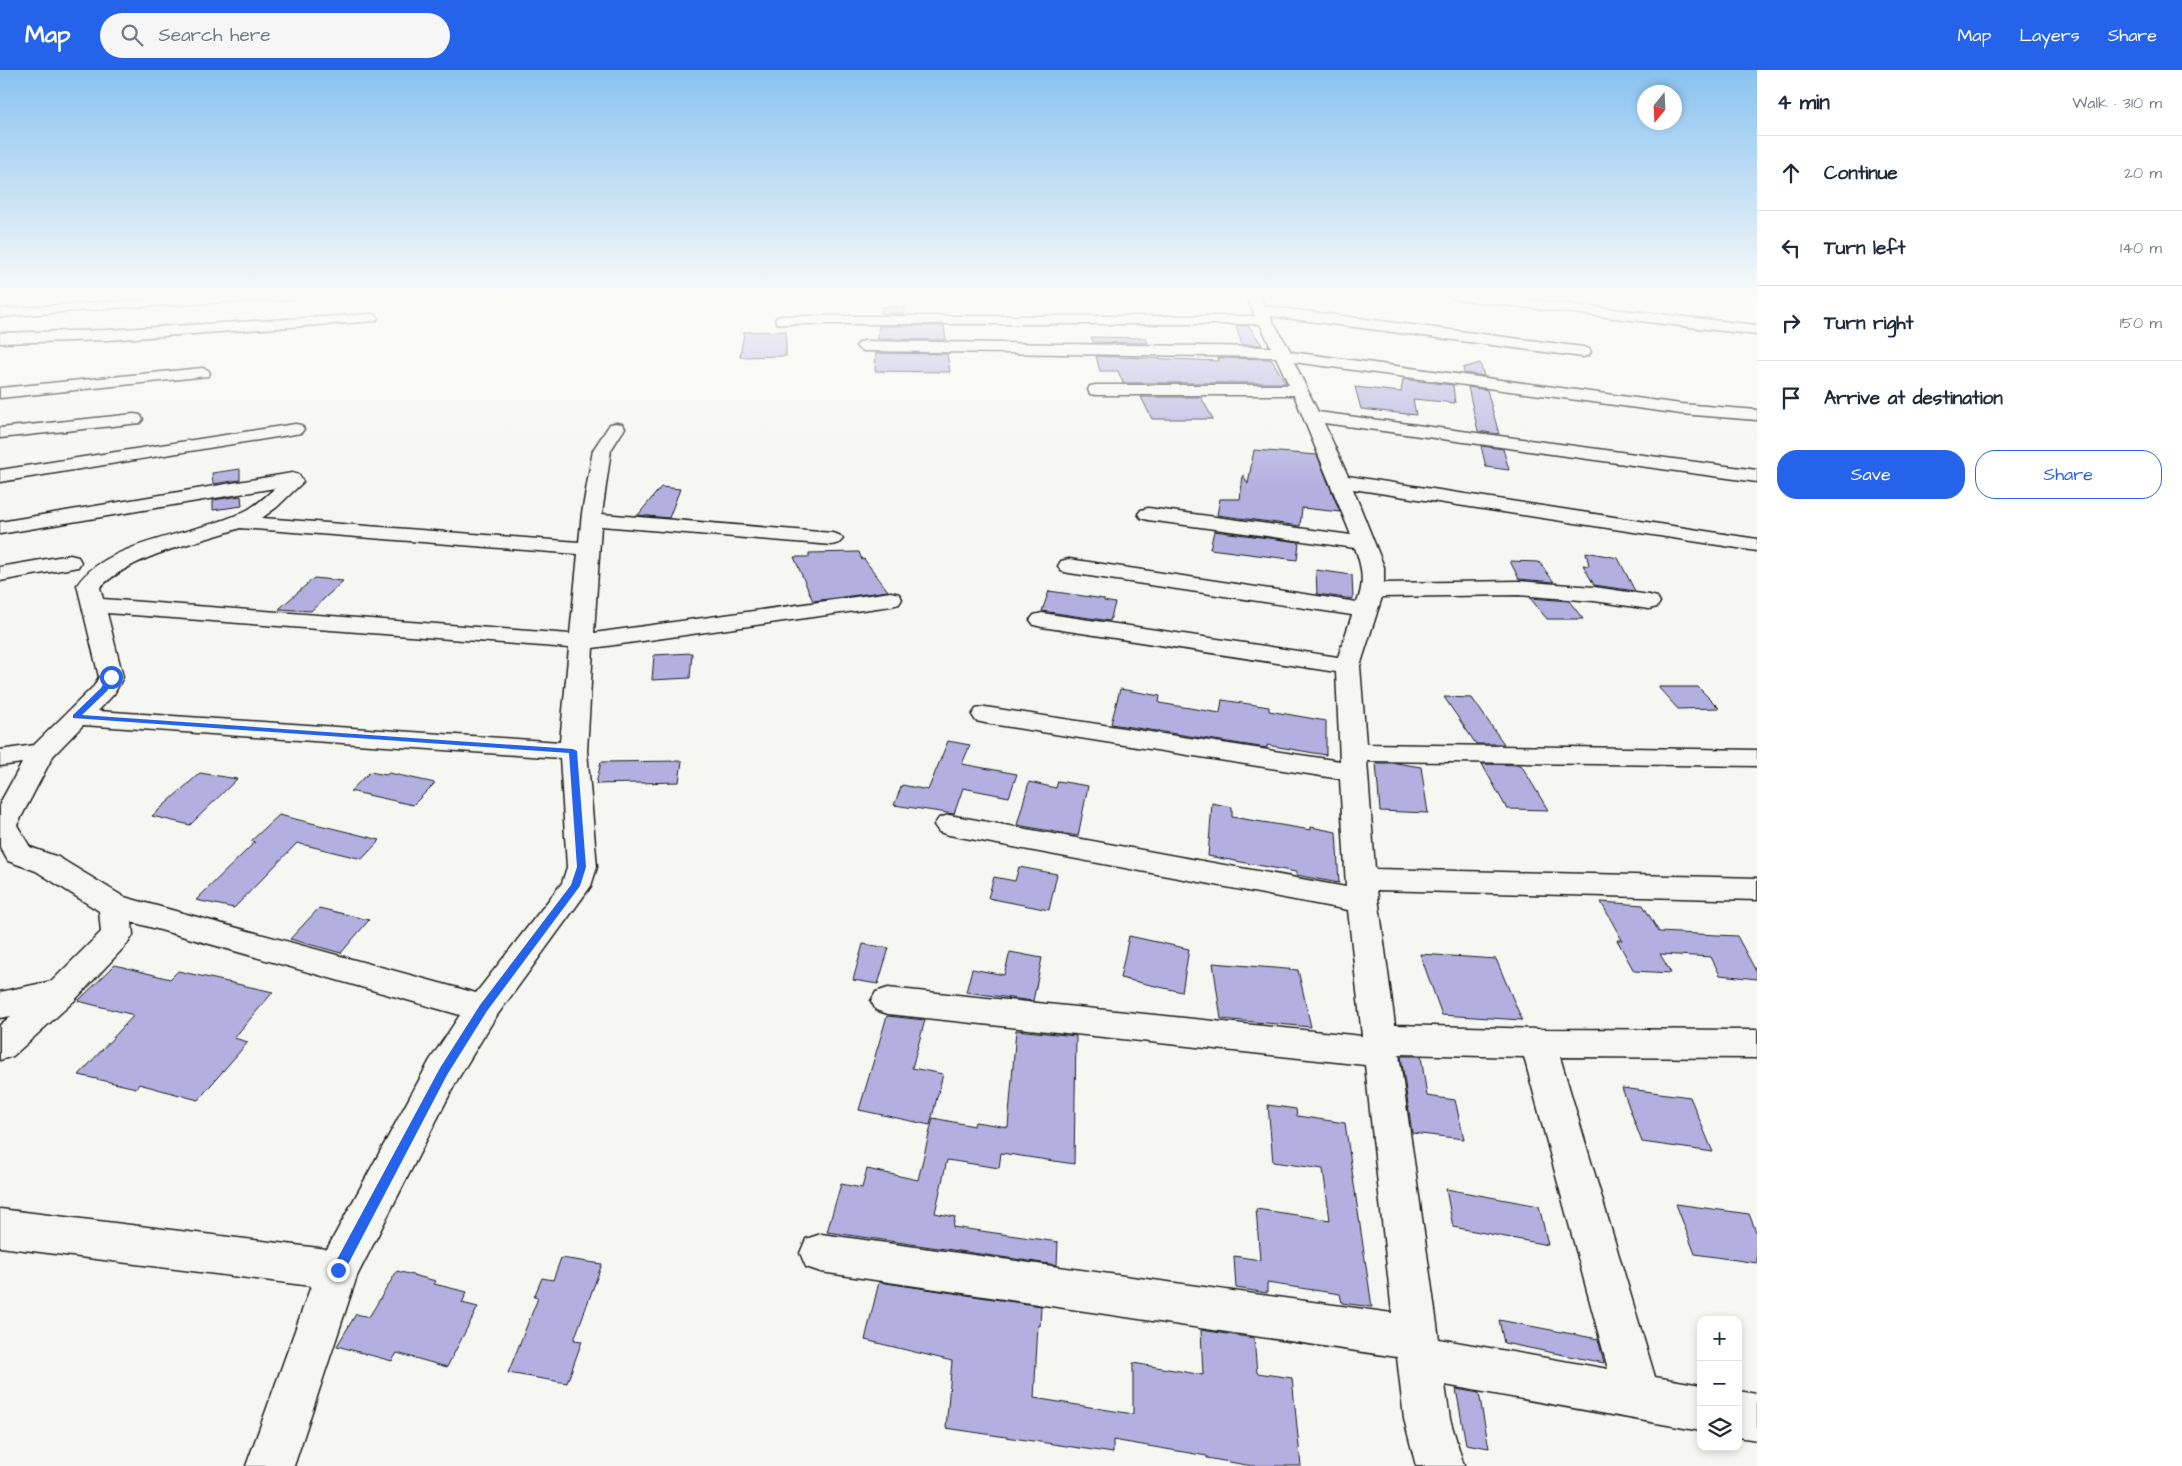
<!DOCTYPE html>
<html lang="en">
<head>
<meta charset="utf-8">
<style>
	:root { --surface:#fff; --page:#f6f6f7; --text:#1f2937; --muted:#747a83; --line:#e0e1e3; --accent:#2563eb }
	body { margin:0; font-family:"Architects Daughter",sans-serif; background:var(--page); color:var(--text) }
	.controls { position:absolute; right:15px; bottom:15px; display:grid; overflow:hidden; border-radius:10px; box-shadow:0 2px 8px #0003 }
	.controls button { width:45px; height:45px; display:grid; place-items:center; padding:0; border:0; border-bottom:1px solid var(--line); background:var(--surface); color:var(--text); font:25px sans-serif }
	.compass { position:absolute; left:1637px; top:15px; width:45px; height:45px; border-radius:50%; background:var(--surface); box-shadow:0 2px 8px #0003; rotate:198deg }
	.stop { position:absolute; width:15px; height:15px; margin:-11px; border:4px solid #2563eb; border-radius:50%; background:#fff }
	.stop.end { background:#2563eb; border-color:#fff; box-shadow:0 1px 5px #0008 }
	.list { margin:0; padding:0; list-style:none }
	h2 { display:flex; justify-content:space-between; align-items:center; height:65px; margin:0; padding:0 20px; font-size:21px }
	h2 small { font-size:16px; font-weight:400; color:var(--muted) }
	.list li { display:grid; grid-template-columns:32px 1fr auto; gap:15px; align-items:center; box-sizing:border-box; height:75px; padding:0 20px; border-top:1px solid var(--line) }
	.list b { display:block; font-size:19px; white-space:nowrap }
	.list em { font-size:16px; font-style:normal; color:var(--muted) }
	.actions { display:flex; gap:10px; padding:15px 20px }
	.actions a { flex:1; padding:11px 0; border:1px solid var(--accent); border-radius:20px; text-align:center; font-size:18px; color:var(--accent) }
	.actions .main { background:var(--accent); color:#fff }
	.icon { flex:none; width:28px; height:28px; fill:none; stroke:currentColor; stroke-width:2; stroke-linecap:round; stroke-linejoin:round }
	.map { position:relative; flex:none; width:1757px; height:1396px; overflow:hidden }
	header { display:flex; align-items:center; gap:30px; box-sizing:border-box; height:70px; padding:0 25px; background:var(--accent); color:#fff }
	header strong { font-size:24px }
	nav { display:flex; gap:28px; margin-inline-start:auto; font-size:18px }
	.search { width:350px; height:45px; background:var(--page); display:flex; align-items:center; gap:12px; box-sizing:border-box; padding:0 18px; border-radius:28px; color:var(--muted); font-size:19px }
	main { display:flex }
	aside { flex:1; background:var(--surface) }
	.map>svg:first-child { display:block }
	.building { fill:#b3b0e1; stroke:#1c1c1c }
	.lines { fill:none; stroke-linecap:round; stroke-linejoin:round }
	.minor-casing { stroke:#1c1c1c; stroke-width:3 }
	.minor { fill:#f6f6f2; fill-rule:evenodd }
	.route { fill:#2563eb }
</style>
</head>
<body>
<header>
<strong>Map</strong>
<div class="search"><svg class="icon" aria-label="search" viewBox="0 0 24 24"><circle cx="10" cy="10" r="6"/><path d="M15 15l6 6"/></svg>Search here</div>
<nav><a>Map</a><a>Layers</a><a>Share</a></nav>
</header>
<main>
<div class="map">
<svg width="1757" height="1396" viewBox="0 0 1757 1396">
	<rect width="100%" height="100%" fill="#f6f6f2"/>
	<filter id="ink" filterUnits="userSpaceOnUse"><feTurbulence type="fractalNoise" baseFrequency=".02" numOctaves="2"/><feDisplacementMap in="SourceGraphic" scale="10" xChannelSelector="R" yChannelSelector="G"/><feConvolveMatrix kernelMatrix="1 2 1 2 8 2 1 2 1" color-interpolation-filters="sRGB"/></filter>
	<g filter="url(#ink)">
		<path class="building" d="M882,237H904V244H881Z
			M879,256H944L946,270L878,269Z
			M1236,256H1249L1262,275H1242Z
			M786,261V286L740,287L744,262Z
			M1091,267L1146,268L1148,273L1093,272Z
			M876,283L947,284L950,302L875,301Z
			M1096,286L1219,291L1218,288L1271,289L1286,313H1123L1118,301H1100Z
			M1480,293L1484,306L1464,303L1463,298Z
			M1403,309L1453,315L1455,333L1413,329L1416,345L1361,339L1355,317L1401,322Z
			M1468,317L1487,320L1499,364L1478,361Z
			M1141,327H1201L1213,349H1152Z
			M1481,376L1503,379L1509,400L1486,397Z
			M1254,380L1317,385L1340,442L1302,438L1300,456L1217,445L1220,429H1240L1243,405L1248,414Z
			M240,399V410L213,414L212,403Z
			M661,417L680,419L669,448L638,445Z
			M241,426L242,436L213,440V430Z
			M1214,461L1299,472L1297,490L1210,479Z
			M859,482L862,490L864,489L888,521L813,531L794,487H809V483Z
			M1586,482L1618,488L1635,521L1594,515L1583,495L1589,496Z
			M1510,491L1539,492L1554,512L1519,509Z
			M1316,500L1352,505L1353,529L1317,524Z
			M314,508L343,511L311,541L279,539Z
			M1049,521L1104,529V531L1115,533L1110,551L1042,541Z
			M1530,528L1569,531L1583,549H1547Z
			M692,583L690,608L652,610L654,585Z
			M1658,617H1698L1719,638L1678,639Z
			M1120,619L1160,626L1159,633L1220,643L1222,630L1269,637V641L1326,651V685L1267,675V678L1111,654Z
			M1444,627L1472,628L1504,674H1476Z
			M948,671L970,675L962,694L1017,704L1009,727L963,718L954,744L894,735L902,715L928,720Z
			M682,691L679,712L596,714L601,692Z
			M1376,693H1396L1421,697L1428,743L1380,741Z
			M1482,694L1521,695L1548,740L1507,739Z
			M370,702L386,705L389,703L435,713L413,735L350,721Z
			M200,703L237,709L190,755L152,746Z
			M1058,711L1088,716L1078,766L1017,755L1029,712L1056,718Z
			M1212,733L1232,737V747L1311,760V757L1336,762L1339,813L1296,805V802L1208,786Z
			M279,745L380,770L362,789L297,773L234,838L196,830L255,772L251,771Z
			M1019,797L1057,804L1049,840L988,828L994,807L1015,811Z
			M1601,832L1643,835L1659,862L1737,866L1757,903V909L1720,905L1711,887L1660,884L1671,903L1634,901L1617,870H1622Z
			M319,838L369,850L341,883L290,869Z
			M1129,866L1189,879L1182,922L1120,908Z
			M863,874L889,878L878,914L853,910Z
			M1010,882L1042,888L1033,931L966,922L972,899L1004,905Z
			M1420,884L1496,889L1522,950L1442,945Z
			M1213,893L1298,900L1311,957L1221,949Z
			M115,895L170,909L178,901L273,922L234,968L248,972L198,1030L139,1014L136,1018L79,1005L134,945L78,931Z
			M887,946L925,950L912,998L943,1004L930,1055L859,1040Z
			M1016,960L1076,966L1074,1094L1001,1083L999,1098L947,1090L935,1143L955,1147L953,1157L1058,1172L1057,1195L827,1162L841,1114L862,1118L867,1099L918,1110L933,1048L974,1056L975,1052L1008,1057Z
			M1401,986H1421L1427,1026L1455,1030L1464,1069L1412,1063Z
			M1622,1018L1690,1027L1713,1082L1642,1072Z
			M1268,1035L1296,1039L1297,1046L1345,1053L1372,1237L1342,1233L1340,1224L1267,1213V1223L1236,1218L1234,1186L1260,1190L1256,1139L1330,1150L1323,1099L1273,1092Z
			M1446,1119L1539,1136L1548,1175L1453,1157Z
			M1676,1134L1749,1144L1757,1164V1193L1695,1184Z
			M561,1188L602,1194L574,1270L582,1271L567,1313L508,1303L538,1228L534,1227L542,1208L553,1210Z
			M397,1201L436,1211L434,1214L467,1222L462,1233L478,1237L447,1297L397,1283L392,1291L337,1276L356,1244L369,1247Z
			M879,1212L1041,1236L1040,1256L1038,1255L1034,1328L1133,1344V1293L1203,1305L1201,1260L1254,1268L1257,1303L1292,1308L1301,1396H1252L1207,1388V1386L1113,1370V1383L946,1358L952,1291L865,1270Z
			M1499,1250L1598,1269L1604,1293L1504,1273Z
			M1456,1319L1479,1323L1489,1378L1466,1374Z"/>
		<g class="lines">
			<g class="minor-casing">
				<path id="minor" d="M211,225H301L294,229L129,237L0,247V239Z
					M1245,225H1259L1265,236L1583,277L1589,279L1591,282L1589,285L1583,287L1270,246L1291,282L1681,334L1757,340V350L1681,344L1294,292L1318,342L1757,400V412L1324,353L1348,406L1757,469V481L1353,419L1384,497V513L1518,511L1594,517L1649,525L1657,527L1660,532L1657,537L1649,539L1594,531L1518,525L1382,527L1360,596L1366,674L1757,680V696L1367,691L1375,799L1757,808V830L1377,820L1395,955L1538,959L1757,960V988L1560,987L1655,1307L1701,1315V1361L1445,1315L1450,1349L1464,1396H1416L1404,1349L1397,1287L821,1202L806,1197L800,1183L806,1169L821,1164L1392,1243L1365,995L888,944L876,940L871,931L876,922L888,918L1362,966L1348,840L949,765L939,762L934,755L939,748L949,745L1346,817L1340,709L985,653L976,651L972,645L976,639L985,637L1340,691L1336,602L1042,557L1034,555L1030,550L1034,545L1042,543L1338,587L1352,545L1069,503L1061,501L1058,496L1061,491L1069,489L1357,532C1365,513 1362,497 1355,478L1148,450L1141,448L1138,444L1141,440L1148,438L1351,465L1294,325H1096L1090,324L1088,320L1090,316L1096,315H1289L1276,287L864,281L859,279L856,276L859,273L864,271L1271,277L1260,254H782L777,253L775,250L777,247L782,246H1255ZM1399,984L1524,987L1608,1299L1439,1269Z
					M1447,225H1489L1757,255V265L1454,229Z
					M371,244L376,245L378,248L376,251L107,270L0,273V263L107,260Z
					M202,298L208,300L210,303L208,306L0,328V318Z
					M134,344L140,345L143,349L140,353L0,368V358Z
					M616,353L622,354L625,358L611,380L602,444L832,463L839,465L843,469L839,473L832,475L601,456L594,563L891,522L899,524L902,529L899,534L891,536L593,578L587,681L597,797L591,816L495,948L456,1012L357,1206L294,1396H246L311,1216L0,1177V1139L327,1179L430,990L460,945L132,852L133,865L128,873L74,931L13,986L0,990V955L11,946L0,948V922L52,911L101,862L99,841L36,801L8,791L0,777V733L22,693L0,696V680L34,675L94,616L99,607L77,515C108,469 200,465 247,440C258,434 266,426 275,418L0,464V452L292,403L299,405L303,412L277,437L262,448L579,472L582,443L593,380L610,354ZM240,458L578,484L570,564L103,529L100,517C139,482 192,475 240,458ZM107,543L569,578L560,672L98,641L114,624L123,607ZM83,655L560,688L567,797L562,813L476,923L124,827L58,787L30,777L17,755L53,686Z
					M295,354L301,355L304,359L301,363L0,412V400Z
					M70,485L78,487L81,492L78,497L0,511V497Z
					M1738,1321L1757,1324V1370L1738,1367Z"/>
			</g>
			<use href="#minor" class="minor"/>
		</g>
	</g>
	<linearGradient id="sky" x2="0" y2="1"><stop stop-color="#89c2f0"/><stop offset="0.54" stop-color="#fbfbf9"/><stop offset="1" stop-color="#fbfbf9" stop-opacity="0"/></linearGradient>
	<rect width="1757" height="420" fill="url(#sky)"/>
	<path class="route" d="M108,605L115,607L107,621L82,645L573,679L577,681L586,797L580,816L487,941L447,1005L343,1204L338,1205L334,1204L332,1200L334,1195L440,998L480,935L571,815L577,797L569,683L73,648V645L101,618Z"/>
</svg>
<div class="controls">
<button>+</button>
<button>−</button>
<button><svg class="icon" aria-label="layers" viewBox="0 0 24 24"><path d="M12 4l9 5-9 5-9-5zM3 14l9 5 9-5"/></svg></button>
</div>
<svg class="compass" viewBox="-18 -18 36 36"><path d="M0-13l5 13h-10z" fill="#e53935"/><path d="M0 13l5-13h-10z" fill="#747a83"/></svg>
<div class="stop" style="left:111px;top:607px"></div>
<div class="stop end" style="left:338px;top:1200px"></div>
</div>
<aside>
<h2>4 min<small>Walk · 310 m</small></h2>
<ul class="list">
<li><svg class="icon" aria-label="ahead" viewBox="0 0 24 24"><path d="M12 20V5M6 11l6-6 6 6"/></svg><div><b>Continue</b></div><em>20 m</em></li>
<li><svg class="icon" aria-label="left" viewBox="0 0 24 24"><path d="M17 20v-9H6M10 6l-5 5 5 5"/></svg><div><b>Turn left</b></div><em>140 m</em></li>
<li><svg class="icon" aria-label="right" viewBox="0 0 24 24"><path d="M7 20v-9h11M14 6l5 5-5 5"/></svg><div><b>Turn right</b></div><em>150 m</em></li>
<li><svg class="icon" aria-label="arrive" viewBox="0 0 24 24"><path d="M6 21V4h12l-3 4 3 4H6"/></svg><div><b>Arrive at destination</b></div></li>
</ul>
<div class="actions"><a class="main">Save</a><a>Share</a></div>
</aside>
</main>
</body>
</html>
